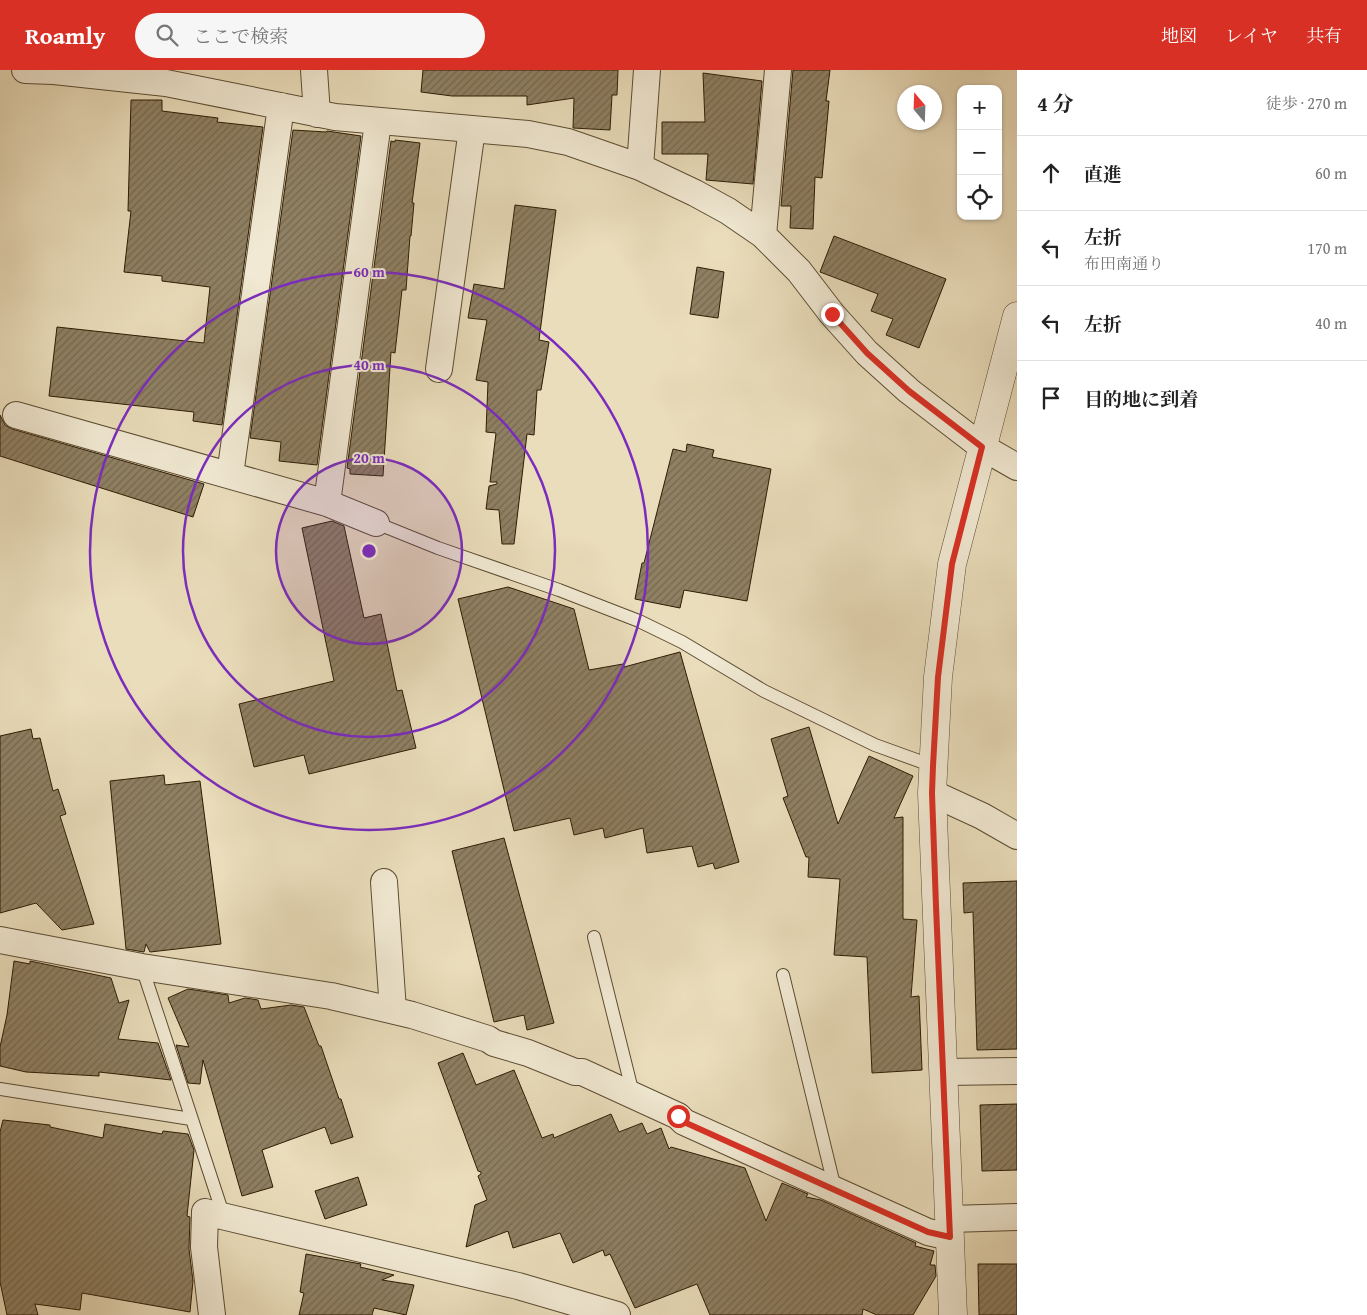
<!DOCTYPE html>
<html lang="ja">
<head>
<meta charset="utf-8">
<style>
	:root { --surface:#fff; --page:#f6f6f6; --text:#222; --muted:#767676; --line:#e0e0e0; --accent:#d93025 }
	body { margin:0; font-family:"Gentium Book Plus","Noto Serif JP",serif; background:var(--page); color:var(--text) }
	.controls { position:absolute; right:15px; top:15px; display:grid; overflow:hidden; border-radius:10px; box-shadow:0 1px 4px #0004 }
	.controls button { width:45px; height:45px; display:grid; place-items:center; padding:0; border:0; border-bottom:1px solid var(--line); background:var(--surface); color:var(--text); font:25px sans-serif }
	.compass { position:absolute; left:897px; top:15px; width:45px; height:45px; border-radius:50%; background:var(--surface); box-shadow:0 1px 4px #0004; rotate:341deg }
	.stop { position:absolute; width:15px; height:15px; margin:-11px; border:4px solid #d93025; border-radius:50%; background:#fff }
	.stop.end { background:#d93025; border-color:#fff; box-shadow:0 1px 5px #0008 }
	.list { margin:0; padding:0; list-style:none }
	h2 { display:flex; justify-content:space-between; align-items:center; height:65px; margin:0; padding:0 20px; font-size:21px }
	h2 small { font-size:16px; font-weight:400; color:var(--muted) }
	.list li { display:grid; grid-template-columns:32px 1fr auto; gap:15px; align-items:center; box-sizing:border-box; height:75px; padding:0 20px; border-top:1px solid var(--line) }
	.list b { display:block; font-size:19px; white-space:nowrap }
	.list p { margin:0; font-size:16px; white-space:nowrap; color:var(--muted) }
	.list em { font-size:16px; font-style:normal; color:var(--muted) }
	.icon { flex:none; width:28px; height:28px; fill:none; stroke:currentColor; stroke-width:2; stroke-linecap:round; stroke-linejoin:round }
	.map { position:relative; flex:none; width:1017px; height:1245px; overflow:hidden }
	header { display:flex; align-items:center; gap:30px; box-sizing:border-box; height:70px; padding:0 25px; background:var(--accent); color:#fff }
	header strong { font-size:24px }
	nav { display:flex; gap:28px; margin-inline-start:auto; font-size:18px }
	.search { width:350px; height:45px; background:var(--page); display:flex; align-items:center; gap:12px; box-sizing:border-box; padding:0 18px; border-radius:28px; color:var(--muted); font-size:19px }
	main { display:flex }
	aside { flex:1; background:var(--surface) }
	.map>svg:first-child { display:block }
	.building { fill:url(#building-hatch); stroke:#2d1c04 }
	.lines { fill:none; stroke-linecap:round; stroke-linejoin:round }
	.service-casing { stroke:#5c4c32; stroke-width:14 }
	.minor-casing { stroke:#5c4c32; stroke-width:28 }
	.tertiary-casing { stroke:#5c4c32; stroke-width:29 }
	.service { stroke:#f1e9d3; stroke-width:12 }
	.minor { stroke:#f1e9d3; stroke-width:26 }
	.tertiary { stroke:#f1e9d3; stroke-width:28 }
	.route { stroke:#d93025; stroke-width:6 }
	.ring { fill:none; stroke:#7b2cbf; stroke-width:2.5 }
	.centre { fill:#7b2cbf; stroke:#f1e9d3; stroke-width:2.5 }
	.ring-label { font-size:15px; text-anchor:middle; font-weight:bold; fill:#7b2cbf; stroke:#f1e9d3; stroke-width:4; stroke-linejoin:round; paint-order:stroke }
</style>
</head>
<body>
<header>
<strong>Roamly</strong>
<div class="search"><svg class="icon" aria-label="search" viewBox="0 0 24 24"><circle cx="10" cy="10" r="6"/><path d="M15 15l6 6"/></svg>ここで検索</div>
<nav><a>地図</a><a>レイヤ</a><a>共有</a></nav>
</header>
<main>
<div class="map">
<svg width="1017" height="1245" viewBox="0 0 1017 1245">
	<defs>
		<pattern id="building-hatch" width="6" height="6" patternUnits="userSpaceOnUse" patternTransform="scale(1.25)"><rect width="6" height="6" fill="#8f8063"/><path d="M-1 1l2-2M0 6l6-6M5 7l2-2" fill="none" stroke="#75684f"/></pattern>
	</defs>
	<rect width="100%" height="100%" fill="#eaddbb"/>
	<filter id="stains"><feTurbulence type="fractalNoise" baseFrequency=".004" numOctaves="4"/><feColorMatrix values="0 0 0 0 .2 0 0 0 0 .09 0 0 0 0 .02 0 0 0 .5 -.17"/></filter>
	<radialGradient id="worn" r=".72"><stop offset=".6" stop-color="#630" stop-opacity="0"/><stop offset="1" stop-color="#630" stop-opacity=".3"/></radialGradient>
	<path class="building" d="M423,0H618L617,25H612L610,60L573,58L574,28L527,35V26H452L421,22Z
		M793,0H830L826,31H829L822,108L815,107L813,159L790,158L791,136H781Z
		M703,3L762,11L753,114L706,110L708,84H662V52H705Z
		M131,30H162V41L218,48L217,52L263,57L222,355L193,351L194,342L49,326L57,257L204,273L210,217L162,211V206L124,202L131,141H128Z
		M293,60L326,62L327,61L361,66L317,395L279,391L281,372L250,368Z
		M395,70L420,73L412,133H414L411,166H410L406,220H402L395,283L391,282L383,406L350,404V399L347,398L391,71L395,72Z
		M515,135L556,140L539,270L549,272L541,320H537L534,365L527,364L514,474H502L499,440L486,439L489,416L497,414V412H490L496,363L486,362L488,312L476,310L487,250L468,248L474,214L504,219Z
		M834,166L946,209L919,278L886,265L893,249L871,241L878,224L820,202Z
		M697,197L724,202L718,248L690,244Z
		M0,345L5,355L12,359L204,414L193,447L0,386Z
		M687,374L714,380L712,387L771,399L747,531L684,520L680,538L635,529L642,493H644L673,379L686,382Z
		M332,451L344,456L364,548L381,544L397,621L402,620L416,678L309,704L304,685L254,697L239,634L334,611L302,458Z
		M508,517L574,539L589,600L623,594L624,597L680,582L739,792L715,799L713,793L698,797L692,776L647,783L643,758L605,768L603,758L574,765L570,748L514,761L458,529Z
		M809,657L838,754L869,686L913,706L894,748L903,747V849L917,850L911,927L919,926L922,1000L872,1003L867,887L834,885L840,809L808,807L809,787H806L783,728L788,726L771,669Z
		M31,659L33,669L40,668L53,721L58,719L66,744L60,746L94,854L62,860L36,833L0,843V666Z
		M164,705L165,715L200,711L221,874L150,882L146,874L144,882L126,879L110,711Z
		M504,768L554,953L527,960L524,945L494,952L452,781Z
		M1017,811V979L977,980L973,842L964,843L963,813Z
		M14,891L30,894V891L111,908L119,933L129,930L118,969L158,973L171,1010L99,1002V1006L26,1002L0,996V977L7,945Z
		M188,919L228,925L229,933L245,928L258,930L261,939L291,935L304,937L319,976H321L339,1029H341L353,1067L331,1074L325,1057L262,1080L273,1117L242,1126L203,990L200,1014L188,1013L176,975L189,977L168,928Z
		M463,983L476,1015L514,1000L542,1068L553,1064L554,1068L611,1044L619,1062L642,1053L647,1064L661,1058L669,1079L671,1077L745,1098L766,1151L782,1113L808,1124L806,1127L821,1130L916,1173L915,1176L934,1181L930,1195H935L936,1206L913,1245H877L863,1239L862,1245H710L697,1214L635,1238L610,1184L605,1186L603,1180L573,1193L560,1163L513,1178L508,1161L466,1177L475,1135L487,1130L478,1106L481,1104V1102L478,1101L438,993Z
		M1017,1034V1100L982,1101L980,1035Z
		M3,1050L50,1055V1057L103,1068L105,1054L162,1064L163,1061L188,1064L194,1080L187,1146L190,1147L189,1179L193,1211L190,1242L82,1223L80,1240L35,1234L38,1245H7L0,1212V1062Z
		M358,1107L367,1135L325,1149L315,1121Z
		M306,1184L361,1194L360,1197L394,1205L382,1210L414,1215L406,1245L374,1238L372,1245H299L304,1223L300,1222Z
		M978,1194H1017V1245H979Z"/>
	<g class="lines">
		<g class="service-casing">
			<path id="service" d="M376,453L438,478L559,520L639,551L682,572L764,621L875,675L933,696
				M594,867L633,1024
				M142,897L224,1147
				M783,905L835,1119
				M0,1019L191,1049"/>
		</g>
		<g class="minor-casing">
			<path id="minor" d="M25,0L54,1L166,13L335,47L528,64L568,72L640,97L695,123L728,141L763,165L799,201L832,244L867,283L909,321L982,377L1017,397
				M314,0L317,44
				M640,97L647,0
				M763,165L778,0
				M439,299L472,59
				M16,345L327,433L376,453
				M230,405L281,36
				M327,433L378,52
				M932,723L982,746L1017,766
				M384,812L393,940
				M0,870L142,897L331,926L412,945L488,969L494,973L528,983L575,1002H582L678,1046L684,1052L928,1162L950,1167
				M943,1002L1017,1001
				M950,1149L1017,1147
				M212,1245L204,1177L205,1142L518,1216L617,1245"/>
		</g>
		<g class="tertiary-casing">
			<path id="tertiary" d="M953,1245L932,723L938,607L952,494L1017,246"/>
		</g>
		<use href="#service" class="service"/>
		<use href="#minor" class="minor"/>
		<use href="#tertiary" class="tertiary"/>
	</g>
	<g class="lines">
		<path class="route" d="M678,1046L684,1052L928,1162L950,1167L936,836L932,723L933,696L938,607L952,494L982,377L909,321L867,283L832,244"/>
	</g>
	<circle cx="369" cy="481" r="93" fill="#7b2cbf" fill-opacity=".12"/>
	<g class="ring">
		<circle cx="369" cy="481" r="93"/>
		<circle cx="369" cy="481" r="186"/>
		<circle cx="369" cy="481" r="279"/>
	</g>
	<circle cx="369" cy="481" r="8" class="centre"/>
	<g class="ring-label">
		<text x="369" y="207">60 m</text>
		<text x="369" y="300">40 m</text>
		<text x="369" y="393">20 m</text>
	</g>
	<rect width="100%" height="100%" filter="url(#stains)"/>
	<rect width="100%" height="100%" fill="url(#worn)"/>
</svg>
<div class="controls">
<button>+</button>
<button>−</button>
<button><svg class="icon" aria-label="locate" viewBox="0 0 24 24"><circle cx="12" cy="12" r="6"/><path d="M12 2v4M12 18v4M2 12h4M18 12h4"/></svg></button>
</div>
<svg class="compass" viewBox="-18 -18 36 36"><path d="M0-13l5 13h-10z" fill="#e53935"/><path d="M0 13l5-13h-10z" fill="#767676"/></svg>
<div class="stop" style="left:678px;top:1046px"></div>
<div class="stop end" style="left:832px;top:244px"></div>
</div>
<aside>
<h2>4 分<small>徒歩 · 270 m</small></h2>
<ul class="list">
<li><svg class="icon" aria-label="ahead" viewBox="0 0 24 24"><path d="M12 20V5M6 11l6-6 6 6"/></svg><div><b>直進</b></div><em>60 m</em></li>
<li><svg class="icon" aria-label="left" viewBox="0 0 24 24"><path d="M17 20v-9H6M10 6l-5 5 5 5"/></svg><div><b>左折</b><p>布田南通り</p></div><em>170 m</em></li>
<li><svg class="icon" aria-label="left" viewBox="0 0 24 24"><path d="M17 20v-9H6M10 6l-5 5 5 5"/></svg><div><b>左折</b></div><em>40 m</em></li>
<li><svg class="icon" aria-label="arrive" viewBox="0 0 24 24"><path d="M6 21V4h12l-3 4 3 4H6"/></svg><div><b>目的地に到着</b></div></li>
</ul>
</aside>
</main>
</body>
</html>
